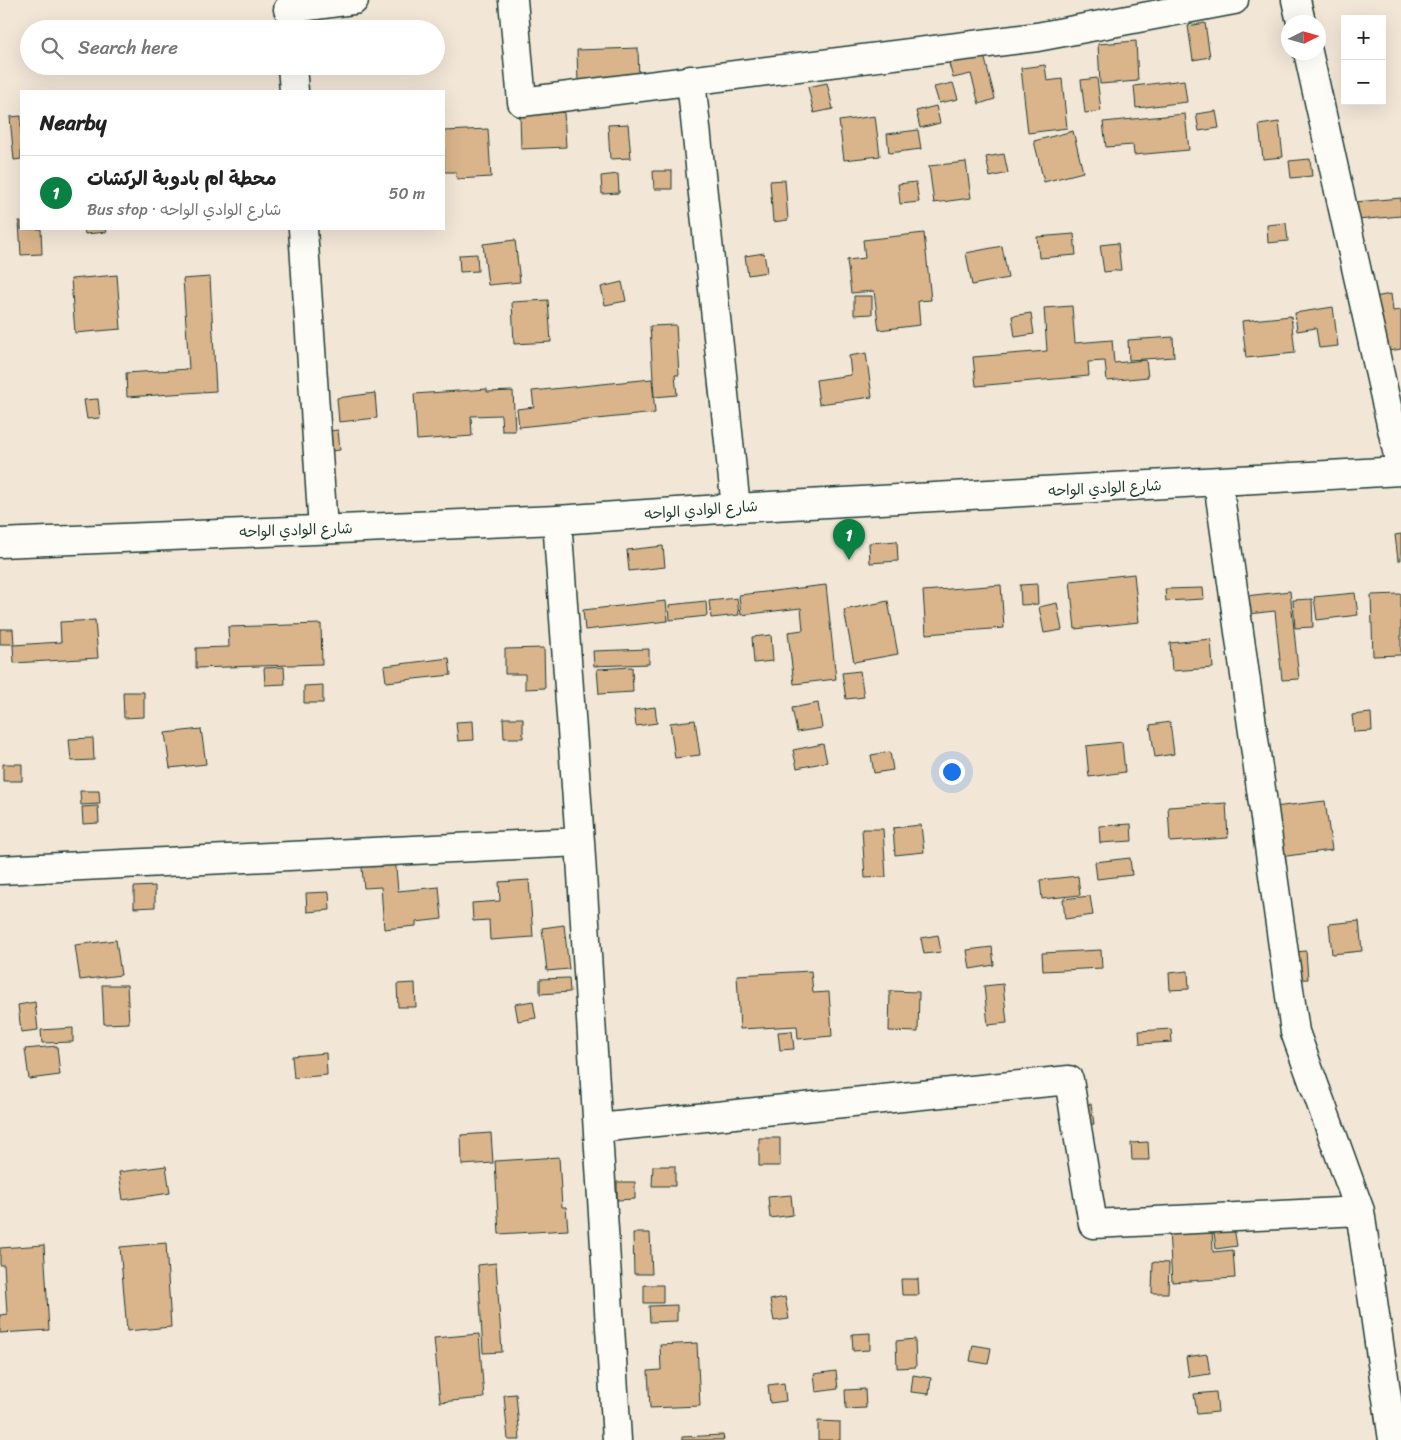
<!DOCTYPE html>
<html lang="en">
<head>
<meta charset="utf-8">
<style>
	:root { --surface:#fff; --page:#f6f6f6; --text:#222; --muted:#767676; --line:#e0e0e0; --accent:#0b8043 }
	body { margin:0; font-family:Sriracha,"Playpen Sans Arabic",sans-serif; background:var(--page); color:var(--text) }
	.controls { position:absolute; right:15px; top:15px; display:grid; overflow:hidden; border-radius:0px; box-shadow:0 5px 20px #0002 }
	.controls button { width:45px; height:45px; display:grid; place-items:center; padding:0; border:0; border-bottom:1px solid var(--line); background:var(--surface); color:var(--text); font:25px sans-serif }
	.compass { position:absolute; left:1281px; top:15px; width:45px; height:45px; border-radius:50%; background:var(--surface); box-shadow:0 5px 20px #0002; rotate:85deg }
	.you { position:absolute; left:951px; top:771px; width:18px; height:18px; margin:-12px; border:4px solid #fff; border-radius:50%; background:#1a73e8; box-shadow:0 0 0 8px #1a73e833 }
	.badge { display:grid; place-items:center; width:32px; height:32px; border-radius:50%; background:var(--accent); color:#fff; font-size:16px; font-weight:700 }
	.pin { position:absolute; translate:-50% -41px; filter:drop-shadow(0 1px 2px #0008) }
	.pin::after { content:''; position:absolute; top:26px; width:18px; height:15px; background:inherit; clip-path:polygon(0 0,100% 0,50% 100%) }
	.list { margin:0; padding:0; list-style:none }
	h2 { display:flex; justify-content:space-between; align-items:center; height:65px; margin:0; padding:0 20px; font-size:21px }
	h2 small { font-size:16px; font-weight:400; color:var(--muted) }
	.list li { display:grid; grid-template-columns:32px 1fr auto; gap:15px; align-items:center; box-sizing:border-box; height:75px; padding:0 20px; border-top:1px solid var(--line) }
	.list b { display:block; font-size:19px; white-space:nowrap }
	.list p { margin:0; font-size:16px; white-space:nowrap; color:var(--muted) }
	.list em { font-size:16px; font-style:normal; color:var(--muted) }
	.icon { flex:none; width:28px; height:28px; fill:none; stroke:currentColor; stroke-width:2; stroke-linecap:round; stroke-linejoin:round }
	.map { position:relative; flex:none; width:1401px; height:1440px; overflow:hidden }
	.search { position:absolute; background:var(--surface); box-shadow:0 5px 20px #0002; left:20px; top:20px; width:425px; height:55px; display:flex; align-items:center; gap:12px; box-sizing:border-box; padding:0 18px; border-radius:28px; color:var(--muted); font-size:19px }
	.panel { position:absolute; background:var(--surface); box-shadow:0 5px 20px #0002; left:20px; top:90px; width:425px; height:140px; border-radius:0px }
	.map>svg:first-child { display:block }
	.building { fill:#dab48b; stroke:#1f3d34 }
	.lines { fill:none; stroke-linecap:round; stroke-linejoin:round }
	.street-casing { stroke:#1f3d34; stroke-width:31 }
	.secondary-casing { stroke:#1f3d34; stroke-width:31 }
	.street { stroke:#fdfcf7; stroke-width:28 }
	.secondary { stroke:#fdfcf7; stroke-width:28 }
	.labels { text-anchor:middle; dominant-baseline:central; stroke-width:4; stroke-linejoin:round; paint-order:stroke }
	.street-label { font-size:15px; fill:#1f3d34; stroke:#fdfcf7 }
</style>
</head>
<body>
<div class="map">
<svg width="1401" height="1440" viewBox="0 0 1401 1440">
	<rect width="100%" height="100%" fill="#f2e6d7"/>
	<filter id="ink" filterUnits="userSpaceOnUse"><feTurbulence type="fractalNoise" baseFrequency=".02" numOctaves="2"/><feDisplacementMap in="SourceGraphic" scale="10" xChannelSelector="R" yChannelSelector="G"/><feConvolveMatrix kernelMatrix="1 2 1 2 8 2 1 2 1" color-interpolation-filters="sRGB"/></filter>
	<g filter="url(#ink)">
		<path class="building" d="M1205,23L1210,57L1193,60L1188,26Z
			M1136,41L1138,81L1100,84L1098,44Z
			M638,48L639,80L578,83L577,50Z
			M983,51L995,99L979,104L971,74L953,78L948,60Z
			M1045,65L1047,81L1062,79L1067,128L1028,133L1021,68Z
			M1097,78L1101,111L1085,113L1081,80Z
			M1184,80L1187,102L1136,108L1134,86Z
			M827,83L833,109L814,113L808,87Z
			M953,83L958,99L939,103L934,87Z
			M936,106L940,123L920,128L916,111Z
			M1216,111L1219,128L1199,131L1196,114Z
			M564,112L566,147L521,149L520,114Z
			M1185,114L1189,150L1134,155L1133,145L1106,147L1103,122Z
			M21,116V159L14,160L10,117Z
			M875,116L880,156L844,160L839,121Z
			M1279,122L1283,157L1263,159L1259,125Z
			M628,124L631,158L610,159L608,125Z
			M488,129L491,177L457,179L456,172H444V131Z
			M918,130L921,149L889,153L887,134Z
			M1073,131L1083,172L1044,182L1034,141Z
			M1004,154L1008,173L990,177L986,157Z
			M1310,159L1312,176L1291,178L1289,161Z
			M966,162L971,198L934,203L929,166Z
			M653,171H672V189H654Z
			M618,174L619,193L602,194L601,176Z
			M785,180L788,220L773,222L770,181Z
			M916,182L919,202L900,204L898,184Z
			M1401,198V216L1357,220L1355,202Z
			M19,221H21V229H41L42,254L21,255Z
			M1286,223L1288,241L1268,243L1267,225Z
			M84,229H106L107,232L85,234Z
			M924,233L931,300L918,301L920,325L879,330L874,291L851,293L847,260L865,258L863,240Z
			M1074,234L1076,255L1039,258L1037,237Z
			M515,240L520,282L488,285L483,244Z
			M1118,243L1121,270L1104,272L1100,245Z
			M1002,246L1008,278L972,285L966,253Z
			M764,253L767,272L748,275L745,256Z
			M477,254L478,271L460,272L459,255Z
			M117,275L121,329L75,333L71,279Z
			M210,277L216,391L127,397L126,373L189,369L183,279Z
			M622,282L626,301L605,305L601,287Z
			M1391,294L1393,311L1401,310V349L1383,352L1374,297Z
			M854,296H872V314L854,315Z
			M548,300L551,342L514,344L512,302Z
			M1072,306L1075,343L1112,340L1114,363L1146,360L1148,377L1107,381L1105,361L1088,362L1089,376L976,386L973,357L1047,351L1044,308Z
			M1333,307L1338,346L1319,348L1316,328L1297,331L1295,313Z
			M1031,313L1034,334L1015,337L1012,316Z
			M1291,316L1295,353L1246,358L1242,321Z
			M676,325L679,375H675L677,395L654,397L650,326Z
			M1173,337L1174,357L1129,360L1128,340Z
			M866,353L872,397L819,404L816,380L851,375L849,356Z
			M652,379L655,413L519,427L517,409L534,407L532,391Z
			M487,389V392L513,391L515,431H502L501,415L471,416L472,436L417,440L414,394Z
			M375,393L377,418L339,422L337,398Z
			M98,399L100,418L87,419L84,400Z
			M338,430L340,450L323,452L320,432Z
			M1401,534V560H1398L1395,535Z
			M897,541L898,561L870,563L869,543Z
			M663,546L665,567L629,571L627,550Z
			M1134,574L1139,622L1075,629L1070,581Z
			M1037,584L1038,604L1021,605L1020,585Z
			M826,585L836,679L794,684L788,632L803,630L801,608L741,615L739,595Z
			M1001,585L1004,628L926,634L923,591Z
			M1203,588L1204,599L1166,601L1165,589Z
			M1290,591L1299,679L1282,680L1275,611L1239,615L1237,597Z
			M1355,593L1358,615L1317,620L1314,597Z
			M1401,594V655L1373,656L1371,595Z
			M737,598L739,615L711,618L709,601Z
			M1312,599L1313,627L1295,628L1293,600Z
			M666,601L668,621L585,630L583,610Z
			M706,601L707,616L670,620L669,605Z
			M888,601L898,654L854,662L844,610Z
			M1057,603L1062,630L1044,633L1039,607Z
			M95,620L98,658L14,663L13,645L61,642L60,622Z
			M321,624L322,664L196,668V648L229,647L228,627Z
			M0,629H13L14,644H0Z
			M771,635L773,661L754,663L752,637Z
			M1211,639L1213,668L1172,671L1170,643Z
			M544,648L545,688L525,689V674H505V649Z
			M649,649V664L594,666L593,651Z
			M449,658L451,675L386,682L384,666Z
			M284,667L285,684L265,685L264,668Z
			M632,667L633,692L599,694L597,669Z
			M860,671L864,697L846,699L842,673Z
			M323,685V703H304V686Z
			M123,692H144V717L124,718Z
			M818,703L822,728L797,732L792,708Z
			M655,707L657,723L636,726L634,710Z
			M1371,713L1372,731L1354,732L1352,715Z
			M503,718H523V738H504Z
			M695,720L700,755L675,758L670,723Z
			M473,721L474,740L458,741L456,722Z
			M1170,722L1174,754L1155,757L1150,725Z
			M201,729L206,764L170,768L165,733Z
			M93,738L94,760L71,761L69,739Z
			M1122,742L1125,772L1089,777L1086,746Z
			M823,744L827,762L797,768L793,750Z
			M890,752L893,770L874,773L871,755Z
			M3,764H22V781H3Z
			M80,791H99L100,804L81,805Z
			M1325,801L1332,850L1272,858L1265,808Z
			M1226,803L1228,838L1170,842L1168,807Z
			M98,806L99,823L83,824L82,807Z
			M1131,824L1132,841L1100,843L1099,826Z
			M921,825L924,852L895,855L893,828Z
			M862,829H883L886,877L865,878Z
			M394,845L398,891L439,887L442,919L416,922V926L384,929L381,887L364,888L360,848Z
			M1130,858L1132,875L1097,879L1095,862Z
			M1078,876L1080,895L1042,899L1040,880Z
			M529,880L533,937L490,940L489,920L473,921L472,903L500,901L499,882Z
			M155,886V907L134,908V887Z
			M329,892L330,910L307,912L306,893Z
			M1090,896L1093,915L1065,919L1063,899Z
			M1359,921L1362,951L1332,954L1329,924Z
			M564,925L569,969L547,971L542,928Z
			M938,935L941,952L924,954L921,938Z
			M116,940L121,975L80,980L75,945Z
			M992,947L994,965L970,969L967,950Z
			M1101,950L1102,968L1043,971L1042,953Z
			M1306,951L1308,979L1285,980L1283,953Z
			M811,971L813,993L829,992L832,1036L798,1039L797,1026L740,1029L737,975Z
			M1188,971L1189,989L1170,990L1169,973Z
			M569,978L570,992L540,994V979Z
			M415,983L416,1007H398L397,984Z
			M1003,984L1007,1023L988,1025L984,986Z
			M102,985H127L129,1023L104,1024Z
			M890,991L919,992L918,1032L889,1031Z
			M533,1001L536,1018L518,1021L515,1004Z
			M35,1002L38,1030L21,1032L18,1005Z
			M73,1028V1042L42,1043L41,1030Z
			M1171,1029L1172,1042L1140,1044L1139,1031Z
			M792,1031L794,1049L780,1050L778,1032Z
			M57,1046L60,1075L29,1079L25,1049Z
			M326,1053L327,1075L294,1078L292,1056Z
			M1091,1104L1094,1124L1075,1127L1072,1107Z
			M491,1133L493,1163L462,1165L461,1135Z
			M759,1138H780V1166H759Z
			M1148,1142L1149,1160H1132L1131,1143Z
			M559,1157L562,1207H566L568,1230L499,1234L495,1161Z
			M166,1166L170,1193L123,1200L119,1172Z
			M653,1166H675V1186H652Z
			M617,1182H635V1199L617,1200Z
			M791,1195L793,1215L770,1218L768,1197Z
			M1233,1221L1237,1246L1216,1249L1213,1223Z
			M1212,1227L1213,1252L1233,1250L1235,1278L1172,1282L1169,1230Z
			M633,1233H650L652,1274H634Z
			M166,1243L171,1327L127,1331L120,1247Z
			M44,1245L49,1330L0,1333V1315L7,1314L4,1265H0V1248Z
			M1153,1262L1169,1263L1168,1293H1152Z
			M496,1263L502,1352L483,1353L478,1265Z
			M901,1279H918L919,1295H902Z
			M644,1285H663V1303H644Z
			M785,1297L789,1319L774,1321L770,1300Z
			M677,1305V1321L650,1322L649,1306Z
			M870,1333V1350L853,1351L852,1334Z
			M479,1334L484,1398L440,1402L434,1338Z
			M915,1339L916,1367L897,1368L896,1341Z
			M697,1343L700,1406L650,1408L648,1371L661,1370L660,1345Z
			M973,1345L991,1348L988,1364L970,1361Z
			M1207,1354L1210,1374L1189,1377L1186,1357Z
			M836,1371L838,1389L816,1392L814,1374Z
			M913,1375L931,1378L929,1394L911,1392Z
			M784,1383L786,1401L770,1403L768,1385Z
			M865,1389L866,1408L846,1409L845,1390Z
			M1216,1392L1218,1412L1197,1414L1194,1394Z
			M516,1394L520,1440H508L504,1395Z
			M818,1421L840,1422V1440H818Z
			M723,1435L724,1440H682V1437Z"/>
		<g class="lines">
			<g class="street-casing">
				<path id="street" d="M513,0L522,102L1037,37L1234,0
					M1296,0L1301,22
					M288,9L354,0
					M1308,52L1401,469
					M292,66L294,91
					M691,80L736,508
					M303,229L323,529
					M1218,482L1295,1032L1360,1211L1393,1440
					M557,520L580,842L617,1440
					M0,870L580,842
					M598,1128L1069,1080L1093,1224L1360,1211"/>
			</g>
			<g class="secondary-casing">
				<path id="secondary" d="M0,543L557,520L736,508L1401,471"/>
			</g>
			<use href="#street" class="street"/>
			<use href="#secondary" class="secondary"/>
		</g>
	</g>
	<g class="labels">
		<g class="street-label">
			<text transform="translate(1105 488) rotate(-3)">شارع الوادي الواحه</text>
			<text transform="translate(701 510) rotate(-4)">شارع الوادي الواحه</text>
			<text transform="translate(296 530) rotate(-2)">شارع الوادي الواحه</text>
		</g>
	</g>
</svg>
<div class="controls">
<button>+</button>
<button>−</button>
</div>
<svg class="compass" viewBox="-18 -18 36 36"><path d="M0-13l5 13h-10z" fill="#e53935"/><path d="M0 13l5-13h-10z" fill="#767676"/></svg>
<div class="you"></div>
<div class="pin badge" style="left:849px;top:560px">1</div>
<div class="search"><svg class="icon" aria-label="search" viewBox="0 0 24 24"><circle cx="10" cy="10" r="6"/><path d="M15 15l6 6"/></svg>Search here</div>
<section class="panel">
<h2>Nearby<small></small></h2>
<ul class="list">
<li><span class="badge">1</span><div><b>محطة ام بادوبة الركشات</b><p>Bus stop · شارع الوادي الواحه</p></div><em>50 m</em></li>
</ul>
</section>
</div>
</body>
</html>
